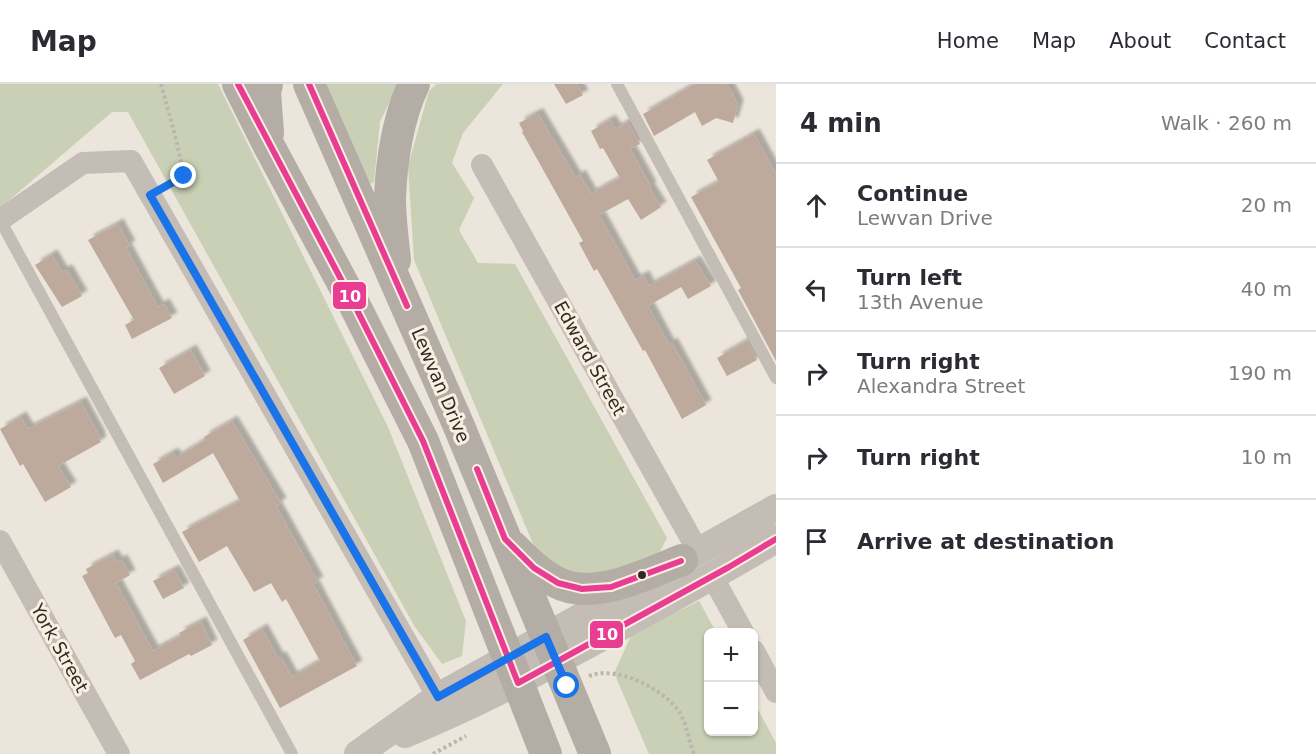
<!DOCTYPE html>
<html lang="en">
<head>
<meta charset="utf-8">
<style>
	:root { --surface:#fff; --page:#f2f2f3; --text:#2b2b33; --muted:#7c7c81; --line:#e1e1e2 }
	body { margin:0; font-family:"DejaVu Sans",sans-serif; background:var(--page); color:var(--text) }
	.controls { position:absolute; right:18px; bottom:18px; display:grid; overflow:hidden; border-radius:9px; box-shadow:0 2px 4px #0004 }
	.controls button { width:54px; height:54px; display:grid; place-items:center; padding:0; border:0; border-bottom:2px solid var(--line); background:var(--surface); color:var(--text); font:30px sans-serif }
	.stop { position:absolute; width:18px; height:18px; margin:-14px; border:4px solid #1a73e8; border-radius:50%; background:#fff }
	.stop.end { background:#1a73e8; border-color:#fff; box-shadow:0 2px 6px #0008 }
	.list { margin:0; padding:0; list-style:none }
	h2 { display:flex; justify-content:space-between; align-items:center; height:78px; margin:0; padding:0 24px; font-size:26px }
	h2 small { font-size:20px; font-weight:400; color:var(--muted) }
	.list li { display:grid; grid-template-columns:39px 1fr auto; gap:18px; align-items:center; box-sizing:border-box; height:84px; padding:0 24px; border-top:2px solid var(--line) }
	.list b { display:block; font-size:22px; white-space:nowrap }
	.list p { margin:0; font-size:20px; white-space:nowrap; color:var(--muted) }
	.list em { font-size:20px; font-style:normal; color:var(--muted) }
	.icon { flex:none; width:33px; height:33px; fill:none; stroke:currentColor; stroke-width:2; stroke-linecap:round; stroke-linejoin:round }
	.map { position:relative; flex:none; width:776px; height:670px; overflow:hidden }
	header { display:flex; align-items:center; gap:36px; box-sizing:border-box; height:84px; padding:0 30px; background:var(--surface); border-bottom:2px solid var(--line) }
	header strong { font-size:28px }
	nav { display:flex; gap:33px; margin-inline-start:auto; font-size:21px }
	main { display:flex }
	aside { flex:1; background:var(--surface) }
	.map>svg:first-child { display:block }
	.green { fill:#c9d0b5 }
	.building { fill:#beaa9d; filter:url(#shadow) }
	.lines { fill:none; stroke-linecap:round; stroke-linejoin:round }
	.path { stroke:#bbb5ae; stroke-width:4; stroke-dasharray:3 3; stroke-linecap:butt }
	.service { stroke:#c3bdb5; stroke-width:12 }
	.minor { stroke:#c3bdb5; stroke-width:22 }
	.tertiary { stroke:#c3bdb5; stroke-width:28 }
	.secondary { stroke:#b4ada5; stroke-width:32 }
	.bus-1-casing { stroke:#f9f0e1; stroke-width:10 }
	.bus-1 { stroke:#e93d93; stroke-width:6 }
	.route { stroke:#1a73e8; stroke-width:8 }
	.bus-dot { fill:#332a24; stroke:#f9f0e1; stroke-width:2 }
	.labels { text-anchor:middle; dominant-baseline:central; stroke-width:6; stroke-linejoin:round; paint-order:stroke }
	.street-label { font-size:18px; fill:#332a24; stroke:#f9f0e1 }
	.line-badge { stroke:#f9f0e1; stroke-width:2 }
	.badge-label { font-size:16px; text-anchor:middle; font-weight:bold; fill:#fff }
</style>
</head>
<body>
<header>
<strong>Map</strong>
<nav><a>Home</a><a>Map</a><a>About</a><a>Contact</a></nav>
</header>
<main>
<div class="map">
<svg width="776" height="670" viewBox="0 0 776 670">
	<defs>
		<filter id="shadow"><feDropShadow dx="5.5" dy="-5.5" stdDeviation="1.5" flood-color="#0004"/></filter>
	</defs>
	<rect width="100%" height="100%" fill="#ebe5db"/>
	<path class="green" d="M0,0H218L388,343L466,537L462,572L442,580L415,543L128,28H112L0,124Z
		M325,0H398L380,38L374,98L368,101Z
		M436,0H503L463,49L452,79L474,114L459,146L478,179L515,180L667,454L658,471L610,491L564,488L536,467L414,176L408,82L429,7Z
		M699,517L716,548H708V648H754V618L776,659V670H649L614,589L632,550Z"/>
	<path class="building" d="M554,0H577L583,11L566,20Z
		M695,0H727L738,21L733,39L716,34L702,42L695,28L654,52L643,30Z
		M536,30H538L576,94L580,91L591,110L620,94L603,64L600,65L591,47L610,36L616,45L628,38L640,60L630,65L651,103L649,104L661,123L641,136L628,115L599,131L635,196L644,192L649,202L695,177L711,202L688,215L681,203L648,222L669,261L672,259L706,321L682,335L645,266L643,267L597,185L594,187L579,159L583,157L522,48L523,47L519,39Z
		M754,50L776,90V277L738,206L741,204L691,113L719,98L707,76Z
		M118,140L130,162L126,164L158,223L164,220L172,234L132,255L125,241L134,236L88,156Z
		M52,171L62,188L67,186L82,212L62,223L35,181Z
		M747,257L757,276L727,292L717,274Z
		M191,266L205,292L174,310L159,284Z
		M81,318L100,353L99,354L101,358L58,382L71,403L45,418L23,380L20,382L0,345L21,333L28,345Z
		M232,337L281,419L276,422L318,498L313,500L357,582L280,624L243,556L262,545L278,574L281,573L292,593L320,577L286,515L282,518L271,499L254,508L227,462L199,478L182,448L240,417L213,369L163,399L153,380L173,369L176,374L205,356L204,353Z
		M113,471L117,478L122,476L130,491L116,499L153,567L181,552L179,549L201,538L212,561L191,572L189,570L140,596L131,580L135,577L121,551L115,554L82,492L88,489L86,485Z
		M174,486L184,504L163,515L153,497Z"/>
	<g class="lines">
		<path class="path" d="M161,0L175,51L184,92L167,101
			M589,592C615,581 662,604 678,626C687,639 688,655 694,670
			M433,670L466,652"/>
		<path class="service" d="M617,0L776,294
			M0,136L292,670"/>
		<path class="minor" d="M482,81L698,467
			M0,136L83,79L131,77L438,613
			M0,457L119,670
			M712,492L743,548
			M754,567L776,608"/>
		<path class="tertiary" d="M405,650C483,618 555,579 629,538C678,511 728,484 776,455
			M358,670L438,613L776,424"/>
		<path class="secondary" d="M238,0L269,62L355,222L423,357L546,670
			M267,0L265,8L268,49
			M309,0L458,340L595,670
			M395,176C393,156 390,135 390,115C391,79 398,33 414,0
			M512,462C526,476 539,489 556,498C593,518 646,490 682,476"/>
		<g class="bus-1-casing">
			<path id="bus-1" d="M238,0L355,222L423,357L518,599L729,483L776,455
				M309,0L407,222
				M477,385L505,455L534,484L558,499L582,505L611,503L681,477"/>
		</g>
		<use href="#bus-1" class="bus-1"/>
	</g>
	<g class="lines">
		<path class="route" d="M184,92L150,111L438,613L546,553L567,602"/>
	</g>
	<circle class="bus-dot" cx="642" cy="491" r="5"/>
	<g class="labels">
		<g class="street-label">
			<text transform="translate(590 274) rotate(61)">Edward Street</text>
			<text transform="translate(441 301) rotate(67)">Lewvan Drive</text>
			<text transform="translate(60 564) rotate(61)">York Street</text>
		</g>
	</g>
	<g class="line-badge">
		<rect x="332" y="197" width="35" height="29" rx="6" fill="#e93d93"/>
		<rect x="589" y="536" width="35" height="29" rx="6" fill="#e93d93"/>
	</g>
	<g class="badge-label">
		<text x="350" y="218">10</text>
		<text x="607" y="556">10</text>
	</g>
</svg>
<div class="controls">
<button>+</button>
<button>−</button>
</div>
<div class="stop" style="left:567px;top:602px"></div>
<div class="stop end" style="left:184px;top:92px"></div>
</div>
<aside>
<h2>4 min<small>Walk · 260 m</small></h2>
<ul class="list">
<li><svg class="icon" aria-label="ahead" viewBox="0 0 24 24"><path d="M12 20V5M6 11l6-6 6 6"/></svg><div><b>Continue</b><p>Lewvan Drive</p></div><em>20 m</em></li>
<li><svg class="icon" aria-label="left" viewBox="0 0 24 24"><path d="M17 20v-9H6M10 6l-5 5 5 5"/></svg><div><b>Turn left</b><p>13th Avenue</p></div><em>40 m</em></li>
<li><svg class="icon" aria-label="right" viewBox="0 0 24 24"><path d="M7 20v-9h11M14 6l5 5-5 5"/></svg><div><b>Turn right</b><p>Alexandra Street</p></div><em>190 m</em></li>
<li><svg class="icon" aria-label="right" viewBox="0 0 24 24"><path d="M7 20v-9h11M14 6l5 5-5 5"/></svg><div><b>Turn right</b></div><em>10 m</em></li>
<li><svg class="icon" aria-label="arrive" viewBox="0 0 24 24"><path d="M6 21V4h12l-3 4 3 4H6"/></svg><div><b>Arrive at destination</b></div></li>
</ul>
</aside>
</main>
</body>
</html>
